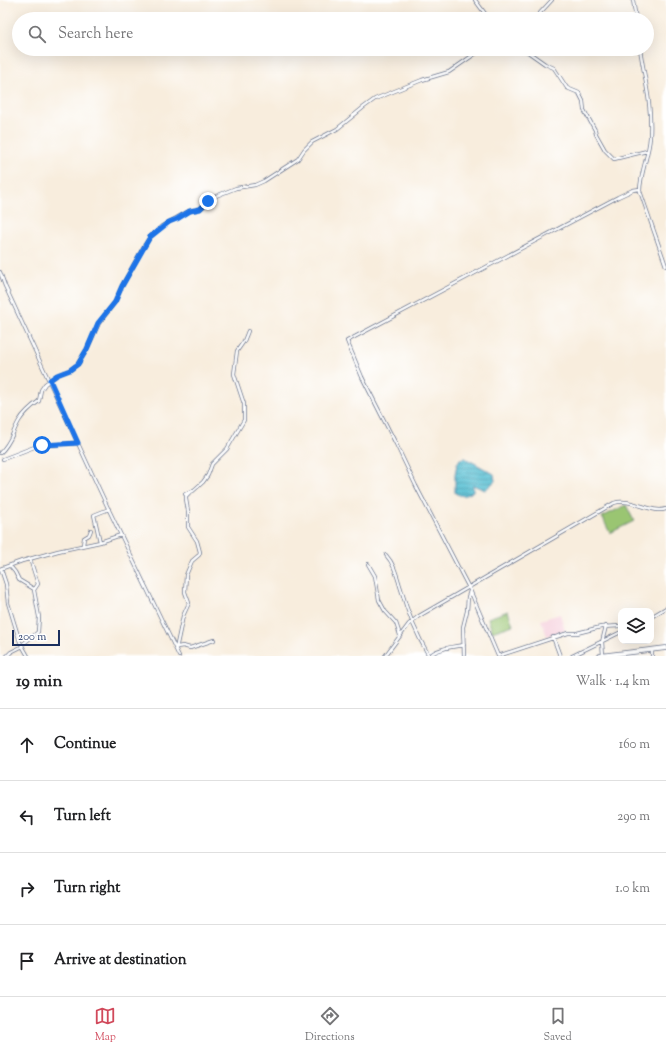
<!DOCTYPE html>
<html lang="en">
<head>
<meta charset="utf-8">
<style>
	:root { --surface:#fff; --page:#f2f2f2; --text:#202124; --muted:#757577; --line:#e0e0e0; --accent:#d1495b }
	body { margin:0; font-family:"Sorts Mill Goudy",serif; background:var(--page); color:var(--text) }
	.controls { position:absolute; right:12px; bottom:12px; display:grid; overflow:hidden; border-radius:8px; box-shadow:0 4px 16px #0002 }
	.controls button { width:36px; height:36px; display:grid; place-items:center; padding:0; border:0; border-bottom:1px solid var(--line); background:var(--surface); color:var(--text); font:20px sans-serif }
	.scale { position:absolute; left:12px; bottom:10px; width:48px; box-sizing:border-box; padding-left:4px; border:2px solid #1b2f5e; border-top:0; font-size:11px; line-height:14px; white-space:nowrap; color:#1b2f5e; -webkit-text-stroke:3px #fff; paint-order:stroke }
	.stop { position:absolute; width:12px; height:12px; margin:-9px; border:3px solid #1a73e8; border-radius:50%; background:#fff }
	.stop.end { background:#1a73e8; border-color:#fff; box-shadow:0 1px 4px #0008 }
	.list { margin:0; padding:0; list-style:none }
	h2 { display:flex; justify-content:space-between; align-items:center; height:52px; margin:0; padding:0 16px; font-size:17px }
	h2 small { font-size:13px; font-weight:400; color:var(--muted) }
	.list li { display:grid; grid-template-columns:26px 1fr auto; gap:12px; align-items:center; box-sizing:border-box; height:72px; padding:0 16px; border-top:1px solid var(--line) }
	.list b { display:block; font-size:15px; white-space:nowrap }
	.list em { font-size:13px; font-style:normal; color:var(--muted) }
	.icon { flex:none; width:22px; height:22px; fill:none; stroke:currentColor; stroke-width:2; stroke-linecap:round; stroke-linejoin:round }
	.map { position:relative; flex:none; width:666px; height:656px; overflow:hidden }
	.search { position:absolute; background:var(--surface); box-shadow:0 4px 16px #0002; left:12px; right:12px; top:12px; height:44px; display:flex; align-items:center; gap:10px; box-sizing:border-box; padding:0 14px; border-radius:22px; color:var(--muted); font-size:15px }
	.sheet { height:340px; background:var(--surface) }
	nav { display:flex; justify-content:space-around; align-items:center; box-sizing:border-box; height:56px; border-top:1px solid var(--line); background:var(--surface); font-size:11px; color:var(--muted) }
	nav a { display:grid; justify-items:center; gap:2px }
	nav .on { color:var(--accent) }
	.map>svg:first-child { display:block }
	.built { fill:#f5cfdc }
	.garden { fill:#9ac572; stroke:#5a7a68 }
	.water { fill:url(#water-rules); stroke:#387698 }
	.lines { fill:none; stroke-linecap:round; stroke-linejoin:round }
	.minor-casing { stroke:#68728a; stroke-width:4 }
	.highway-casing { stroke:#68728a; stroke-width:5.5 }
	.minor { stroke:#fff; stroke-width:2.5 }
	.highway { stroke:#fff; stroke-width:4 }
	.route { stroke:#1a73e8; stroke-width:5 }
</style>
</head>
<body>
<div class="map">
<svg width="666" height="656" viewBox="0 0 666 656">
	<defs>
		<pattern id="water-rules" width="6" height="5" patternUnits="userSpaceOnUse"><rect width="6" height="5" fill="#55bed2"/><path d="M0 2.5h6" fill="none" stroke="#469bae"/></pattern>
	</defs>
	<rect width="100%" height="100%" fill="#fff"/>
	<filter id="ink" filterUnits="userSpaceOnUse"><feTurbulence type="fractalNoise" baseFrequency=".025" numOctaves="2"/><feDisplacementMap in="SourceGraphic" scale="8" xChannelSelector="R" yChannelSelector="G"/><feConvolveMatrix kernelMatrix="1 2 1 2 8 2 1 2 1" color-interpolation-filters="sRGB"/></filter>
	<filter id="wash" filterUnits="userSpaceOnUse"><feTurbulence type="fractalNoise" baseFrequency=".012" numOctaves="4" result="noise"/><feDisplacementMap in="SourceGraphic" scale="16" xChannelSelector="R" yChannelSelector="G"/><feGaussianBlur stdDeviation="0.9" result="paint"/><feColorMatrix in="noise" values="0 0 0 0 0 0 0 0 0 0 0 0 0 0 0 0 0 1.4 0 .05"/><feComposite in="paint" operator="in"/></filter>
	<g filter="url(#wash)">
		<rect width="100%" height="100%" fill="#f8eddd"/>
		<path class="built" d="M560,614L565,630L547,636L541,620Z"/>
		<path class="garden" d="M626,505L634,521L610,533L602,517Z
			M508,611L513,625L492,632L488,618Z"/>
		<path class="water" d="M465,458L494,474L495,481L485,490L473,485V491C468,496 461,497 455,493V474L457,464L460,459Z"/>
	</g>
	<g filter="url(#ink)">
		<g class="lines">
			<g class="minor-casing">
				<path id="minor" d="M475,0L489,19
					M633,0L636,19
					M536,19L539,14L552,0
					M520,49L528,52L545,64L554,68L567,88L579,93L583,101L584,110L595,130L596,134L605,150L614,159L647,151
					M640,49C645,81 652,104 650,137C649,155 640,173 640,191L666,266
					M0,272L5,286L108,508L179,656
					M0,453C11,443 12,433 19,421C24,413 32,406 39,401L41,390L45,384L57,375L70,370L78,364L87,349L99,323L115,302L122,286L144,246L150,237L162,226L189,211L200,209L216,196L236,188L255,185L264,181L298,159L304,150L312,142L337,129L364,107L375,99L422,80L449,72L482,49
					M3,459L37,446L78,443
					M185,494L193,491L203,482L208,475L212,464L227,449L244,420V404L234,374L237,351L244,341L248,331
					M100,542L94,515L109,509
					M83,545L84,538L89,535L91,530
					M386,555C395,565 397,577 401,589C407,611 418,637 429,656
					M368,564L375,576L379,600L385,611L396,623L400,635
					M10,566L15,572L19,580L34,589
					M0,569L22,561L58,551L100,542L121,535
					M1,569L6,584L8,603L20,642L28,656
					M651,617L666,608
					M553,637L560,656
					M177,647L183,646L190,648L214,640
					M176,649L183,616L189,603L185,592L186,575L192,561L199,555L200,552L197,541L188,527V511L186,499V496L189,493
					M603,655L602,642L606,626
					M7,656L11,652L21,647L23,644L38,632L39,617L34,590L38,584L30,559
					M385,656L409,624L419,616L614,503C630,497 652,514 666,509
					M430,656C435,649 456,646 464,645
					M464,656L463,627L467,611L468,597L470,591
					M498,656L470,590L416,486L396,444L362,377L347,341L618,197L633,190L640,189
					M498,656L568,633H577L601,627L621,626
					M572,656L621,632
					M652,656V650"/>
			</g>
			<g class="highway-casing">
				<path id="highway" d="M600,656L666,648"/>
			</g>
			<use href="#minor" class="minor"/>
			<use href="#highway" class="highway"/>
		</g>
	</g>
	<g class="lines" filter="url(#ink)">
		<path class="route" d="M42,445L78,443L50,380L57,375L70,370L78,364L87,349L98,323L115,302L122,286L150,237L169,222L177,219L190,211L200,209L208,201"/>
	</g>
</svg>
<div class="controls">
<button><svg class="icon" aria-label="layers" viewBox="0 0 24 24"><path d="M12 4l9 5-9 5-9-5zM3 14l9 5 9-5"/></svg></button>
</div>
<div class="scale">200 m</div>
<div class="stop" style="left:42px;top:445px"></div>
<div class="stop end" style="left:208px;top:201px"></div>
<div class="search"><svg class="icon" aria-label="search" viewBox="0 0 24 24"><circle cx="10" cy="10" r="6"/><path d="M15 15l6 6"/></svg>Search here</div>
</div>
<section class="sheet">
<h2>19 min<small>Walk · 1.4 km</small></h2>
<ul class="list">
<li><svg class="icon" aria-label="ahead" viewBox="0 0 24 24"><path d="M12 20V5M6 11l6-6 6 6"/></svg><div><b>Continue</b></div><em>160 m</em></li>
<li><svg class="icon" aria-label="left" viewBox="0 0 24 24"><path d="M17 20v-9H6M10 6l-5 5 5 5"/></svg><div><b>Turn left</b></div><em>290 m</em></li>
<li><svg class="icon" aria-label="right" viewBox="0 0 24 24"><path d="M7 20v-9h11M14 6l5 5-5 5"/></svg><div><b>Turn right</b></div><em>1.0 km</em></li>
<li><svg class="icon" aria-label="arrive" viewBox="0 0 24 24"><path d="M6 21V4h12l-3 4 3 4H6"/></svg><div><b>Arrive at destination</b></div></li>
</ul>
</section>
<nav>
<a class="on"><svg class="icon" aria-label="map" viewBox="0 0 24 24"><path d="M3 6l6-2 6 2 6-2v14l-6 2-6-2-6 2zM9 4v14M15 6v14"/></svg>Map</a>
<a><svg class="icon" aria-label="directions" viewBox="0 0 24 24"><path d="M12 3l9 9-9 9-9-9zM9 14v-3h6M13 9l2 2-2 2"/></svg>Directions</a>
<a><svg class="icon" aria-label="saved" viewBox="0 0 24 24"><path d="M7 4h10v16l-5-4-5 4z"/></svg>Saved</a>
</nav>
</body>
</html>
